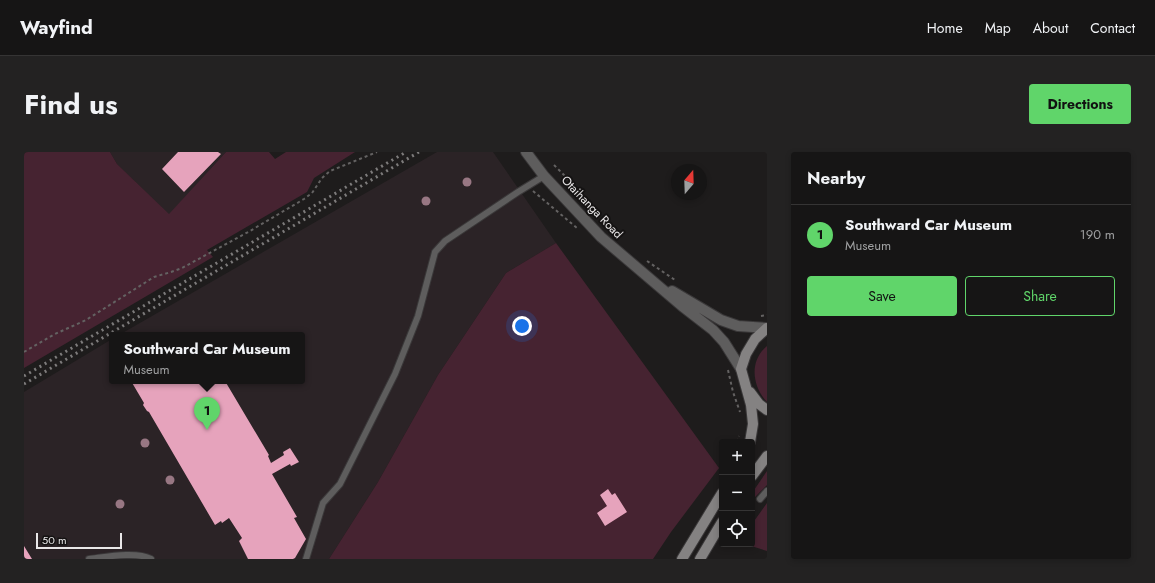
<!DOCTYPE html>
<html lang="en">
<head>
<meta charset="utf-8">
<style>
	:root { --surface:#161515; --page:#232222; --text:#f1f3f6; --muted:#9e9fa0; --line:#353434; --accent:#60d56a }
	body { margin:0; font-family:Jost,sans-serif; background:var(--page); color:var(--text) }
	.controls { position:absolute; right:12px; bottom:12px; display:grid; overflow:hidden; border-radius:4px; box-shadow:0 2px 6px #0003 }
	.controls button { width:36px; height:36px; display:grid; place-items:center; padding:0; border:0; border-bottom:1px solid var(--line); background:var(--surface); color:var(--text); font:20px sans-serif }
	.compass { position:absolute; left:647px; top:12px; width:36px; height:36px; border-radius:50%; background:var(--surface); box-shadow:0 2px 6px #0003; rotate:19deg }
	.scale { position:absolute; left:12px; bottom:10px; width:86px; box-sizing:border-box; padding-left:4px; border:2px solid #e9e7e8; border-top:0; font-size:11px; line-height:14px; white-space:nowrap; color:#e9e7e8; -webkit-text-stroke:3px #151313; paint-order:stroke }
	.you { position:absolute; left:498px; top:174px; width:14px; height:14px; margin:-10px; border:3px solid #fff; border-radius:50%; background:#1a73e8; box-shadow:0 0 0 6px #1a73e833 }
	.badge { display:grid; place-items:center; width:26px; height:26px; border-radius:50%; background:var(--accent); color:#111; font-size:13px; font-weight:700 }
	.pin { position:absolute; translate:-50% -33px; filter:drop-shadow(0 1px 2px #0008) }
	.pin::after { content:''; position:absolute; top:21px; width:14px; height:12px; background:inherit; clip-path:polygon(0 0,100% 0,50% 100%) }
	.popup { position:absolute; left:85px; top:180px; width:196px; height:52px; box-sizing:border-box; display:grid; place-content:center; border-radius:4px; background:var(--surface); filter:drop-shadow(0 1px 3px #0005); font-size:13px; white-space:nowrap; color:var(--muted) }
	.popup b { font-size:15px; color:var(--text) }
	.popup::after { content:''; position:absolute; left:50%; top:100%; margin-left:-8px; border:8px solid transparent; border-top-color:var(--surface) }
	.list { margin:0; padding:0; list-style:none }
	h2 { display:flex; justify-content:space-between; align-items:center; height:52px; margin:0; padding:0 16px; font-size:17px }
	h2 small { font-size:13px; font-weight:400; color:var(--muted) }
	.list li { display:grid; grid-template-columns:26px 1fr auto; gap:12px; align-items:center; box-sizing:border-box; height:60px; padding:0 16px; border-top:1px solid var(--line) }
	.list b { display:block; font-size:15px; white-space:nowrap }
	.list p { margin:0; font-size:13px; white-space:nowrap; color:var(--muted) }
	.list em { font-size:13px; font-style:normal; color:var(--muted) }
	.actions { display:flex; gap:8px; padding:12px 16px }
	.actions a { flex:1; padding:9px 0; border:1px solid var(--accent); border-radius:4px; text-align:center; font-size:14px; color:var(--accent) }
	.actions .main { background:var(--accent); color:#111 }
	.icon { flex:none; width:22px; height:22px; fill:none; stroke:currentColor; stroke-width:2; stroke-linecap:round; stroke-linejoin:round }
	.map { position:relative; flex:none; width:743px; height:407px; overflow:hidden; border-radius:4px }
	header { display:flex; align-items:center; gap:24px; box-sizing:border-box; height:56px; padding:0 20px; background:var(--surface); border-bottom:1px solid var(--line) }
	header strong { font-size:19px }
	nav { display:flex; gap:22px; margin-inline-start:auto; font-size:14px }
	.intro { display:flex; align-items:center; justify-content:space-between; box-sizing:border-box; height:96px; padding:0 24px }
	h1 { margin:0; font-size:28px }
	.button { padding:10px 18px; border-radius:4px; background:var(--accent); color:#111; font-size:14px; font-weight:700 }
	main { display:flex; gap:24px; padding:0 24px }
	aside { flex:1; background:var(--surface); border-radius:4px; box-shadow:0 2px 6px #0003 }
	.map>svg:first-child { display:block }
	.built { fill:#2b2326 }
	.green { fill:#462331 }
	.building { fill:#e6a3bc }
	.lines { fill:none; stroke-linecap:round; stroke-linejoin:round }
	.service-casing { stroke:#3a3839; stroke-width:8 }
	.tertiary-casing { stroke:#3a3839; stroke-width:12 }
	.secondary-casing { stroke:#3a3839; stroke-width:12 }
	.path { stroke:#646262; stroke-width:2; stroke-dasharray:3 3; stroke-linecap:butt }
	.service { stroke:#5e5d5d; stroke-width:6 }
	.tertiary { stroke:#5e5d5d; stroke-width:10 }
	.secondary { stroke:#848282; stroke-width:10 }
	.rail { stroke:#7d7b7b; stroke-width:3; stroke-dasharray:2 4; stroke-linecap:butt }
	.tree { fill:#987783 }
	.labels { text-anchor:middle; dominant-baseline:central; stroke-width:4; stroke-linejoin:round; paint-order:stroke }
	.street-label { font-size:12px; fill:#e9e7e8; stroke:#151313 }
</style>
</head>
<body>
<header>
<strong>Wayfind</strong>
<nav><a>Home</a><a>Map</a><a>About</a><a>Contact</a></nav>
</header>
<div class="intro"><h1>Find us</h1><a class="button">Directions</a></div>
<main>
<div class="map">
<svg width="743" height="407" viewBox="0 0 743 407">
	<rect width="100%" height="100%" fill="#1e1c1c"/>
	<path class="built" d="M86,0H202L145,63L93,12Z
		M413,0H469L532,91L482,121L414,223L354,330L305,407H0V240L88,187V229H278V183H95Z"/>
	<path class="green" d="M0,0H86L93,12L145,62L202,0H245L251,7L262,0H331L290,26L283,40L183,98L189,105L0,216Z
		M532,91L695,316L647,380L629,407H305L354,330L414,223L482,121Z
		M743,194V250C728,234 725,209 743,194Z
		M743,319V333L728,348V341Z
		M743,351V399L721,392H728V372Z"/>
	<path class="building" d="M154,0H194L197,2L160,40L138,17Z
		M107,229H201L245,303L244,304L247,311L260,303L259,300L266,296L275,310L267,314L266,312L248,322L273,365L270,366L282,387L271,406L269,407H224L215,389L218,386L205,366L198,371L197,369L191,373L125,260L123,259L119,253L120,251Z
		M584,337L588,343L591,341L603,360L581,374L573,361L583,354L576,343Z
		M0,394L8,407H0Z"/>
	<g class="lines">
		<g class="service-casing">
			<path id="service" d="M736,347L743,339
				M65,407C82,405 112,399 127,407
				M282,407L299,351L316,332L371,222L394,164L411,100L421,89L494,40L520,24"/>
		</g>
		<g class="tertiary-casing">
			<path id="tertiary" d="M502,0L520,24L577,85L658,154L689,178L700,190L717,217
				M648,139L697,168L714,174L743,176"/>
		</g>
		<g class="secondary-casing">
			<path id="secondary" d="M726,240L735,252L743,258
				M726,290L729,272L727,253L717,217L722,202L731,187L743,176
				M728,324L743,304
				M658,407L698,341
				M676,407L698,370"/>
		</g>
		<path class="path" d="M530,13L541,24L543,25L544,33
			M509,39L553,76
			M623,109L651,128
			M737,164L743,163
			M0,200L31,182L62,168L130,125L147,120L158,116L226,79L280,47L288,41L298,26L306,19L353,0
			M704,218L709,240L716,260
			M713,290L715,284"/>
		<use href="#service" class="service"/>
		<use href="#tertiary" class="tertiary"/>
		<use href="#secondary" class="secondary"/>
		<path class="rail" d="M0,224L382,0
			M0,232L395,0"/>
	</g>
	<g class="tree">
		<circle cx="443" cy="30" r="4.5"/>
		<circle cx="402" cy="49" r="4.5"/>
		<circle cx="121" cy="291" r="4.5"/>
		<circle cx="146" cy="328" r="4.5"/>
		<circle cx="96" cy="352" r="4.5"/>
	</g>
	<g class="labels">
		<g class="street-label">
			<text transform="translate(568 55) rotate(46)">Otaihanga Road</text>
		</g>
	</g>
</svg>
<div class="controls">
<button>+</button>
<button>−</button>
<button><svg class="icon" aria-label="locate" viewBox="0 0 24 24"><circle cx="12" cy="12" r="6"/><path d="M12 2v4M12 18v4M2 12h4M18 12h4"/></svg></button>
</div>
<svg class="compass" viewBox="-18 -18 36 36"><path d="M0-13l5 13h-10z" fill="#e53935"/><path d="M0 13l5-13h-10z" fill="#9e9fa0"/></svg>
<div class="scale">50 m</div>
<div class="you"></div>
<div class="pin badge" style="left:183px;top:278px">1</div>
<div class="popup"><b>Southward Car Museum</b>Museum</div>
</div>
<aside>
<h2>Nearby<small></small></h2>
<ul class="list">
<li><span class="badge">1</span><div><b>Southward Car Museum</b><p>Museum</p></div><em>190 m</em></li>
</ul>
<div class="actions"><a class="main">Save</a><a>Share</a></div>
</aside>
</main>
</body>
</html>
